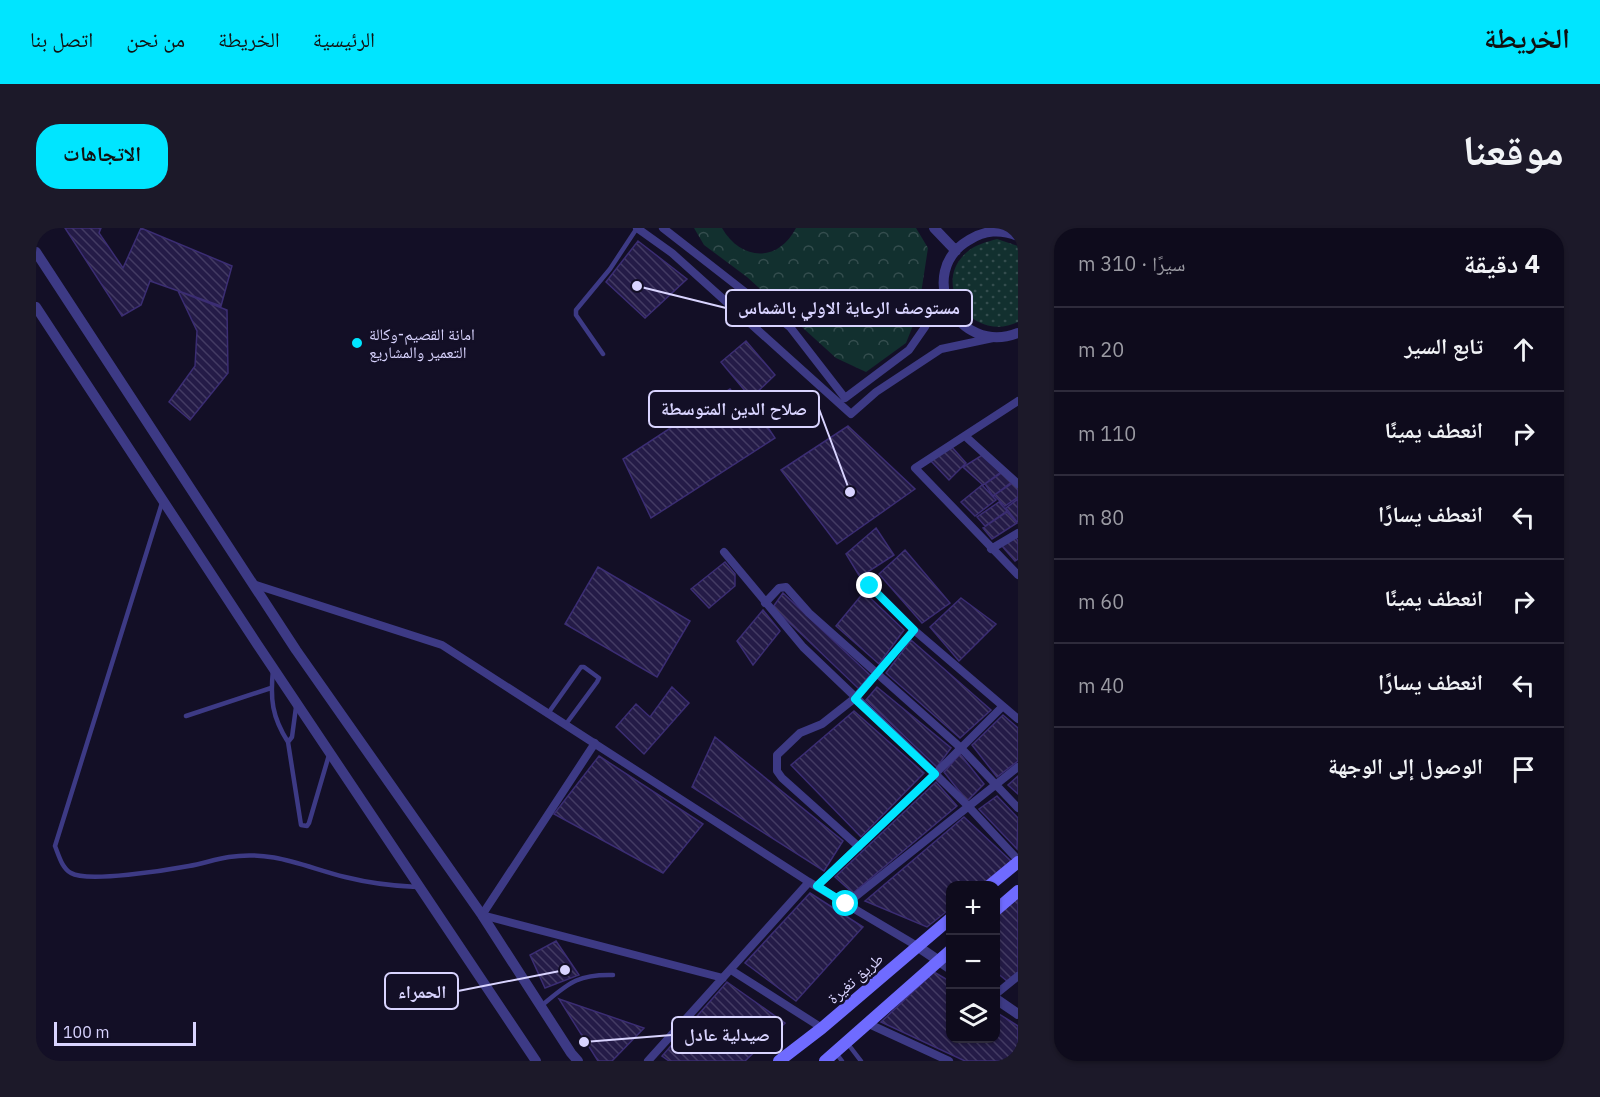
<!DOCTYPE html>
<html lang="ar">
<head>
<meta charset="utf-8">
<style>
	:root { --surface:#0e0b1c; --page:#1c1929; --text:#f1f3f6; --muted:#9b9ba3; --line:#2e2b3b; --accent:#00e5ff }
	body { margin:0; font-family:"IBM Plex Sans","Noto Naskh Arabic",sans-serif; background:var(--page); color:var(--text); direction:rtl }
	.controls { position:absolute; right:18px; bottom:18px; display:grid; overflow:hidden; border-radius:12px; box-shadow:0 2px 4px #0004 }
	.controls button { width:54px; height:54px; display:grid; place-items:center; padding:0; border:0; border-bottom:2px solid var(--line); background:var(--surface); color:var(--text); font:30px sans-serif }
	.scale { position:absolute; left:18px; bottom:15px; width:142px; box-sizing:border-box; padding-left:6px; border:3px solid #d9d4ff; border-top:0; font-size:16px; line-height:21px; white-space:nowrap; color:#d9d4ff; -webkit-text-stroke:4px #130f26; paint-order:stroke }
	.stop { position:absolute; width:18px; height:18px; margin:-14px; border:4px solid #00e5ff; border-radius:50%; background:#fff }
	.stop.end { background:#00e5ff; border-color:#fff; box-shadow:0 2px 6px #0008 }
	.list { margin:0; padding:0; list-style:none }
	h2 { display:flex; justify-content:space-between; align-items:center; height:78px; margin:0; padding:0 24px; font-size:26px }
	h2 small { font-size:20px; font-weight:400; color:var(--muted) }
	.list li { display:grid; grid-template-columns:39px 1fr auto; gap:18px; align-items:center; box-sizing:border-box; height:84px; padding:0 24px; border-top:2px solid var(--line) }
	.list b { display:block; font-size:22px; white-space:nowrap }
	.list em { font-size:20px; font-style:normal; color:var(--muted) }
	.icon { flex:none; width:33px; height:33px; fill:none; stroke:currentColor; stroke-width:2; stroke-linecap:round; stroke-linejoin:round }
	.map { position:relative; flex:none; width:982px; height:833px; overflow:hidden; direction:ltr; border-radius:24px }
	header { display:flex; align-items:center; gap:36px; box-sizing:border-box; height:84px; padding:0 30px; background:var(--accent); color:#111 }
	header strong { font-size:28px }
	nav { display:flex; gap:33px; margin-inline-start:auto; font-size:21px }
	.intro { display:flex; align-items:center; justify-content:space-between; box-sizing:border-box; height:144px; padding:0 36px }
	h1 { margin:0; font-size:42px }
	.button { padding:15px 27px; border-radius:24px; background:var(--accent); color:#111; font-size:21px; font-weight:700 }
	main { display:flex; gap:36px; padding:0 36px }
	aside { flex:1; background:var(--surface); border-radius:24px; box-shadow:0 2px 4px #0004 }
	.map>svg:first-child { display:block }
	.grass { fill:url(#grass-dots) }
	.park { fill:url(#park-crowns) }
	.building { fill:url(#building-back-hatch); stroke:#3b2d73; stroke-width:1.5 }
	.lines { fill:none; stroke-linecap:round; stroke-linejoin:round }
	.service { stroke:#3d3a85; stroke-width:4.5 }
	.minor { stroke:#3d3a85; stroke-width:8 }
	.tertiary { stroke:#3d3a85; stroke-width:10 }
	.secondary { stroke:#6f6bff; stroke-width:12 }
	.route { stroke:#00e5ff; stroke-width:8 }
	.poi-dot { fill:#00e5ff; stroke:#130f26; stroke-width:2 }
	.labels { text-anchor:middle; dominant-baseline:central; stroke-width:5; stroke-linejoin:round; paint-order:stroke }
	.poi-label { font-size:16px; fill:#d9d4ff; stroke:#130f26; text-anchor:start }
	.street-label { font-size:16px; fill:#d9d4ff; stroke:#130f26 }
	.leader { fill:none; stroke:#d9d4ff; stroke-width:2 }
	.callout-dot { fill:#d9d4ff; stroke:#130f26; stroke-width:2 }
	.callout { fill:#130f26; stroke:#d9d4ff; stroke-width:2 }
	.callout-label { font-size:18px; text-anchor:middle; font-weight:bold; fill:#d9d4ff }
</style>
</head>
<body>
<header>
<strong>الخريطة</strong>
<nav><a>الرئيسية</a><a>الخريطة</a><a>من نحن</a><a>اتصل بنا</a></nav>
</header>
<div class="intro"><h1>موقعنا</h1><a class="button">الاتجاهات</a></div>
<main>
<aside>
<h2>4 دقيقة<small>سيرًا · 310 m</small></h2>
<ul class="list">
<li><svg class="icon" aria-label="ahead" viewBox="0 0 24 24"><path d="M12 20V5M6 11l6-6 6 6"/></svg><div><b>تابع السير</b></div><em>20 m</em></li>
<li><svg class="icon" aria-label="right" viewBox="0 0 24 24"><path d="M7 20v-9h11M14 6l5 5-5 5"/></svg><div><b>انعطف يمينًا</b></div><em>110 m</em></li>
<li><svg class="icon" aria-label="left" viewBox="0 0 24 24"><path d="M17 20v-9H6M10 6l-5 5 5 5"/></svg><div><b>انعطف يسارًا</b></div><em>80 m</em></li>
<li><svg class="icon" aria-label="right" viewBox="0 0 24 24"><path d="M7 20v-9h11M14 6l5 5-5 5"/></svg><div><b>انعطف يمينًا</b></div><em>60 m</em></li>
<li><svg class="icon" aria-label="left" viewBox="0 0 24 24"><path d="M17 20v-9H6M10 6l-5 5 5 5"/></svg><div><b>انعطف يسارًا</b></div><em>40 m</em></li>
<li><svg class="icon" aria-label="arrive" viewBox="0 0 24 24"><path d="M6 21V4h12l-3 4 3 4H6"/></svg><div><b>الوصول إلى الوجهة</b></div></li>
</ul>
</aside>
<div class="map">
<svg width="982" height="833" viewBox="0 0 982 833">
	<defs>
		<pattern id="grass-dots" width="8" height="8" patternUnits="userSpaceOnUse" patternTransform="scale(1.5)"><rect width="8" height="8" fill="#12302f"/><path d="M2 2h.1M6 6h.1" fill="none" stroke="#344d4e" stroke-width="1.8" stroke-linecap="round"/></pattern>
		<pattern id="park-crowns" width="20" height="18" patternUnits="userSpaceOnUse" patternTransform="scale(1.5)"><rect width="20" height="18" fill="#12302f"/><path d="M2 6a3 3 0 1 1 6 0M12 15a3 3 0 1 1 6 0" fill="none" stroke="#344d4e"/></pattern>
		<pattern id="building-back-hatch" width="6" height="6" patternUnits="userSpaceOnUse" patternTransform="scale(1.5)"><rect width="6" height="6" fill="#241b47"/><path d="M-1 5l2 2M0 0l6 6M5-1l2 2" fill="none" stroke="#433b63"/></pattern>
	</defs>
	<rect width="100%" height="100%" fill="#130f26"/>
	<path class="grass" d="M961,11L982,18V94C937,116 893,56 931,24C940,16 951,14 961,11Z"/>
	<path class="park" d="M658,0H686C705,33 742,35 760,0H880L892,20L882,85L870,115L830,144L800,130L711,49L668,17Z"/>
	<path class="building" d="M29,0H65L63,5L87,40L105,0L196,38L185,78L114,53L105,77L86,88Z
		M602,13L651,51L609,90L570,54Z
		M142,63L191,82L192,145L154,192L133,174L159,138L161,103Z
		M710,113L739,147L715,170L685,134Z
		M694,161L707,177L715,174L739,210L615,290L587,231Z
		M812,198L879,261L801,316L745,242Z
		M915,218L930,235L913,252L895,233Z
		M948,226L965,244L947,257L927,239Z
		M967,244L977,253L957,268L949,256Z
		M978,254L982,258V269L969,278L958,267Z
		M946,257L960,272L939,288L925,274Z
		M982,271V293L981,294L970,280Z
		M963,274L971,283L949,298L941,289Z
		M971,284L981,295L956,311L947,300Z
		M840,300L858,327L824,349L810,326Z
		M979,308L982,313V331L979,333L965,317Z
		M869,322L914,375L886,395L843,346Z
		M689,334L699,346V358L673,380L655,361Z
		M562,339L654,393L621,449L529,396Z
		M828,364L868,402L843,436L800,398Z
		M747,365L834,447L823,461L737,379Z
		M925,370L960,396L923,433L894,399Z
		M727,382L744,403L717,437L701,413Z
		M875,412L955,482L924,510L850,445Z
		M636,459L653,475L608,526L580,499L600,476L614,489Z
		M841,459L915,520L901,539L830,472Z
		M818,483L888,545L825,609L755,537Z
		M967,487L982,500V533L961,549L936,517Z
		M679,509L807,613L788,643L656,559Z
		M924,526L948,556L931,573L908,544Z
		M563,528L667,596L627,645L518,586Z
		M982,548V566L972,557Z
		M900,554L921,578L817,665L799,649Z
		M961,568L982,590L981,621L943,581Z
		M928,589L975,633L944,658H915V680L891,699L829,673Z
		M774,665L827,699L760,773L709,735Z
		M982,669V744L971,753L960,744V689Z
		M520,713L543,747L509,760L494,727Z
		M898,744L915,754V810H960V784L982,798V833H929L845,794Z
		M691,754L749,795L709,833H633L626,828Z
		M523,771L608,800L576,833H562Z"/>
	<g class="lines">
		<path class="service" d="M567,126L540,87V82L574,41L601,0
			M126,275L19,618C23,628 26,640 35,645C51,655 132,642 153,638C166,636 179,631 193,629C236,622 269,639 309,649C333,655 356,658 381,659
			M237,442C234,471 236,489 252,514L256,509L260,479
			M513,484L545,439H548L563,450L561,454L530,496
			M150,488L235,460
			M252,514L265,597L271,598L273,595L293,527
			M505,778C532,756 540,746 577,747
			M812,816L825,833
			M800,825L806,833"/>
		<path class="minor" d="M601,0L636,25L815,186L840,164L905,121L957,110
			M627,0L754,99L809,170L873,122L889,99L908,60
			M982,173L879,240L982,347
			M929,208L982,256
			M955,321L982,305
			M688,324L767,419L879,526L932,578L982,632
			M217,356L406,417L773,654L881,718
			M834,358L878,402L982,491
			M729,375L743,360L750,359L773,385L925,520L982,580
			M559,515L446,687L687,750
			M823,619L746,550L741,543V527L764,505L786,496L819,470L878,402
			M781,658L899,546L966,479
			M810,676L982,539
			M695,742L786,800
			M960,766L982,748
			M833,796L913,833
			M612,833L773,654"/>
		<path class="tertiary" d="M898,0L920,23
			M982,8C964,1 949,2 933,12C878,44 921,129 982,105
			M0,24L260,422L446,687L535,825L542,833
			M0,79L221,416L500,833
			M881,718L915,741
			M960,771L982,786"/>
		<path class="secondary" d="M953,658L982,634
			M960,682L982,663
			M743,833L786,800L915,690
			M789,833L915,722"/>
	</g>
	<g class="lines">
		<path class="route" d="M810,676L781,658L899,546L819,471L878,402L834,358"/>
	</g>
	<circle class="poi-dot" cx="321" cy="115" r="6"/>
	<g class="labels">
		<g class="poi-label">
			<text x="333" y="106">امانة القصيم-وكالة<tspan x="333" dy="18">التعمير والمشاريع</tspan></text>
		</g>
		<g class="street-label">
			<text transform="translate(819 750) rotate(-41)">طريق تغيرة</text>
		</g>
	</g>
	<path class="leader" d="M601 58L690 80M814 264L783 181M529 742L422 763M548 814L636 807"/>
	<g class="callout-dot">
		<circle cx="601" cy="58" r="6"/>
		<circle cx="814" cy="264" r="6"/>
		<circle cx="529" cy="742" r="6"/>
		<circle cx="548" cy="814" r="6"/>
	</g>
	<g class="callout">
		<rect x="690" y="62" width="246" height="36" rx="6"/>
		<rect x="613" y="163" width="170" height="36" rx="6"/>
		<rect x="349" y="745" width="73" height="36" rx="6"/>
		<rect x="636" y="789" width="110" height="36" rx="6"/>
	</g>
	<g class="callout-label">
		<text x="813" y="86">مستوصف الرعاية الاولي بالشماس</text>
		<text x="698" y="187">صلاح الدين المتوسطة</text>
		<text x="386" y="770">الحمراء</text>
		<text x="691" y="813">صيدلية عادل</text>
	</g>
</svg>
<div class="controls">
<button>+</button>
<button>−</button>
<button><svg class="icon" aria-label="layers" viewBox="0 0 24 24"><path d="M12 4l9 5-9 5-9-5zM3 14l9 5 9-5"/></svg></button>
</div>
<div class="scale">100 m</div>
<div class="stop" style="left:810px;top:676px"></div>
<div class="stop end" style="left:834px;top:358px"></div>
</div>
</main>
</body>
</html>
